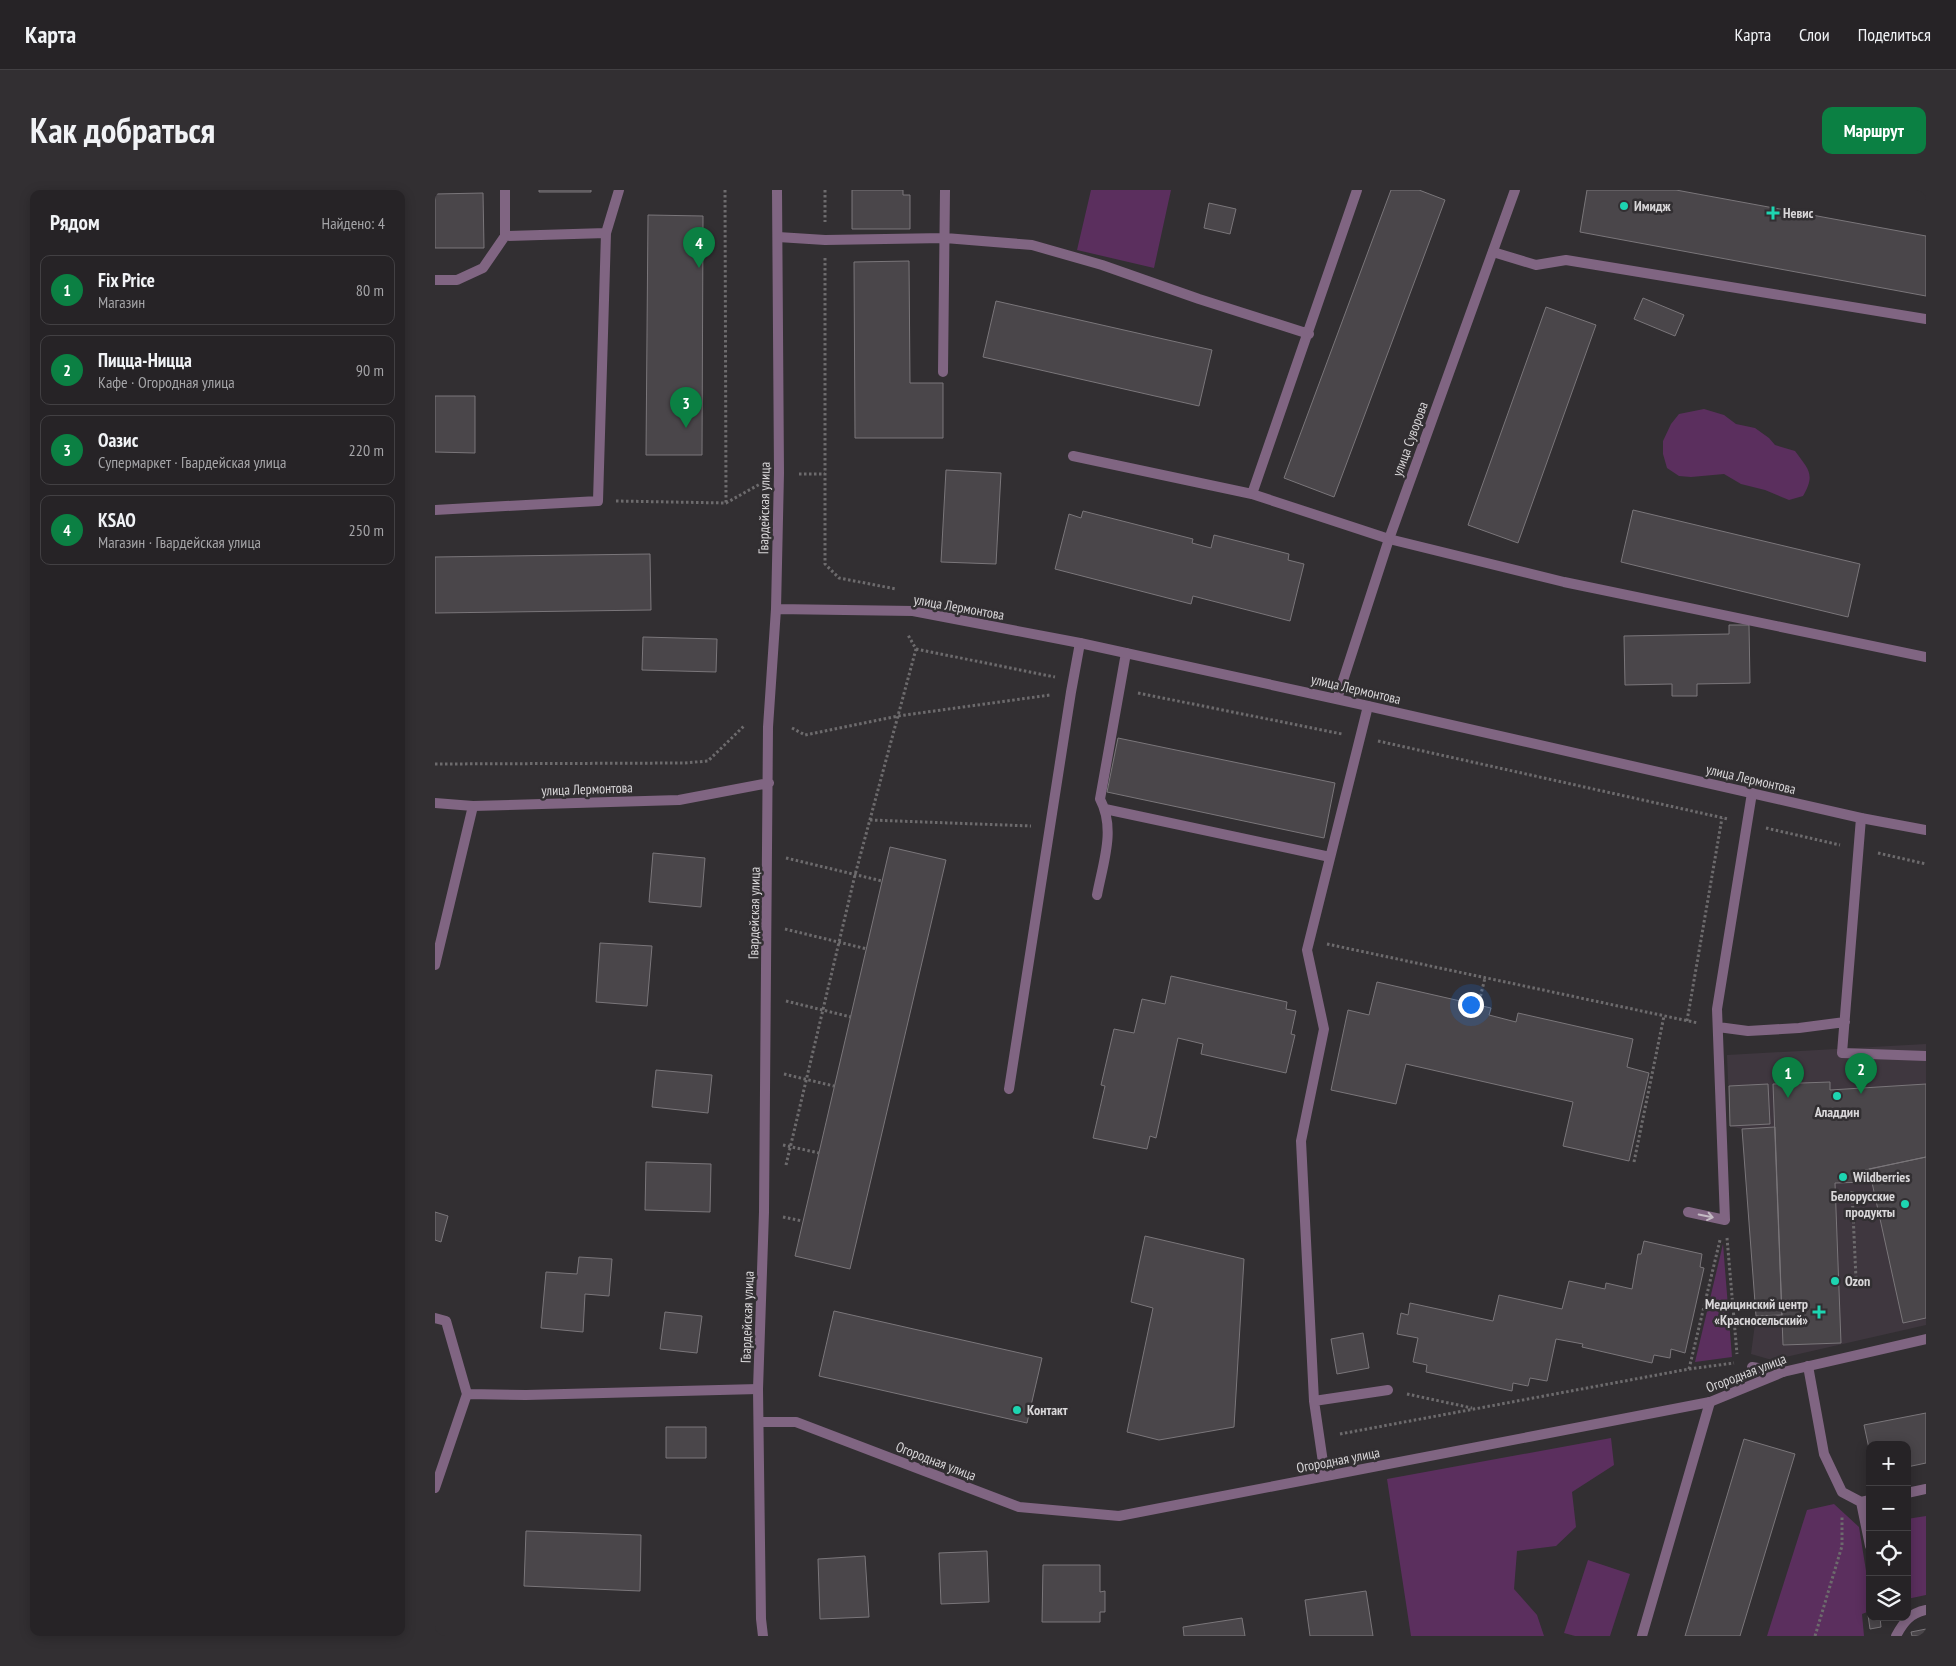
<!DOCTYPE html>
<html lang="ru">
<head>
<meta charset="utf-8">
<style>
	:root { --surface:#262326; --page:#322f32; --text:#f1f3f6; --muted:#a4a4a7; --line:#424043; --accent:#0b8043 }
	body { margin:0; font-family:"PT Sans Narrow",sans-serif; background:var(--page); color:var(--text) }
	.controls { position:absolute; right:15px; bottom:15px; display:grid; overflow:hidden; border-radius:10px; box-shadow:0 2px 12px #0003 }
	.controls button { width:45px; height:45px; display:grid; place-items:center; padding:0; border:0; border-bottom:1px solid var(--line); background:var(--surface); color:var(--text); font:25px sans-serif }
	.you { position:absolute; left:1035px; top:814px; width:18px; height:18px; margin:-12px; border:4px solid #fff; border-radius:50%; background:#1a73e8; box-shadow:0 0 0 8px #1a73e833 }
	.badge { display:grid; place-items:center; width:32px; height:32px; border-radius:50%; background:var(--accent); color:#fff; font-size:16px; font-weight:700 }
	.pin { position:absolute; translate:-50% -41px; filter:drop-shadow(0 1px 2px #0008) }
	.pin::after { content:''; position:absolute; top:26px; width:18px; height:15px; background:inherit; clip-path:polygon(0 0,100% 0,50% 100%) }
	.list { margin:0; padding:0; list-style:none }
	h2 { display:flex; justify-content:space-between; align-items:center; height:65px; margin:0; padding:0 20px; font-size:21px }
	h2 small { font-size:16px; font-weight:400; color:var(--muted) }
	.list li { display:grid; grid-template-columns:32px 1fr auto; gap:15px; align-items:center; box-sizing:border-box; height:70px; margin:0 10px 10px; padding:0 10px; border:1px solid var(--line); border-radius:10px }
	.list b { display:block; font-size:19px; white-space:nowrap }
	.list p { margin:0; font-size:16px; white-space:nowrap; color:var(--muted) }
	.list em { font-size:16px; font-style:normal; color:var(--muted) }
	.icon { flex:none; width:28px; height:28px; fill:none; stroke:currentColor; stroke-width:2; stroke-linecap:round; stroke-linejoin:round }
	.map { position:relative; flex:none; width:1491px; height:1446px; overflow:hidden; border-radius:10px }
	header { display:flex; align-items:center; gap:30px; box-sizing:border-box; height:70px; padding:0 25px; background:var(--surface); border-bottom:1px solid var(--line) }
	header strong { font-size:24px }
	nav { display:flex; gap:28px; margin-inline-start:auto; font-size:18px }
	.intro { display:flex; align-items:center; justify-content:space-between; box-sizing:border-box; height:120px; padding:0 30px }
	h1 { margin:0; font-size:35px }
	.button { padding:12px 22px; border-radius:10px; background:var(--accent); color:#fff; font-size:18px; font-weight:700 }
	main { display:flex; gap:30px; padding:0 30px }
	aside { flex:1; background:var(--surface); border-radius:10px; box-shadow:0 2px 12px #0003 }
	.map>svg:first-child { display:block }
	.built { fill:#3f373f }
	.green { fill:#5b2f5e }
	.building { fill:#4a464a; stroke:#7a767a }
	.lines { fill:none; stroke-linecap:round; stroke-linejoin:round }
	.path { stroke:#6d6b6d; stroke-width:3; stroke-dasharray:2.5 2.5; stroke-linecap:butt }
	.lane { stroke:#806582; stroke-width:10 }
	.street { stroke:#806582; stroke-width:10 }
	.oneway { stroke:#c3bac3 }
	.poi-dot { fill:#1dd5b1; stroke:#322f32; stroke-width:2 }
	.labels { text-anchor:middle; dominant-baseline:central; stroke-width:5; stroke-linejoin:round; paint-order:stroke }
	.poi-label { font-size:14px; font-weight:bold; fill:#d9d7d9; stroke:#322f32; text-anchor:start }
	.street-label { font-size:14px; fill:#d9d7d9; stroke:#322f32 }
</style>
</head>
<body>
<header>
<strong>Карта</strong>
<nav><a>Карта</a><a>Слои</a><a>Поделиться</a></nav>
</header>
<div class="intro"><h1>Как добраться</h1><a class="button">Маршрут</a></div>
<main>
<aside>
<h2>Рядом<small>Найдено: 4</small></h2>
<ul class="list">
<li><span class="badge">1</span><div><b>Fix Price</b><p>Магазин</p></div><em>80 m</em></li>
<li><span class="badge">2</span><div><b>Пицца-Ницца</b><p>Кафе · Огородная улица</p></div><em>90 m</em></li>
<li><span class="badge">3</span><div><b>Оазис</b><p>Супермаркет · Гвардейская улица</p></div><em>220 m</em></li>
<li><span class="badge">4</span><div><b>KSAO</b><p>Магазин · Гвардейская улица</p></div><em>250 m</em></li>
</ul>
</aside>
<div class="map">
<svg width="1491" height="1446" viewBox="0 0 1491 1446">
	<rect width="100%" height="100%" fill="#322f32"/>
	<path class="built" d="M1491,854V1135L1337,1170L1316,1164L1321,1126L1307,939L1295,936L1292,865Z"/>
	<path class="green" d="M656,0H736L719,78L642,60Z
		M1269,219L1289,225L1301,234L1320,238L1334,248L1340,255L1360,261C1373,279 1381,284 1368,306L1354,310L1330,300L1306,294L1289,284L1256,287L1244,286L1232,278L1228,264V251L1236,234L1244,224Z
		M1288,1054L1297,1167L1260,1172Z
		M1176,1248L1179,1275L1137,1302L1141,1337L1121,1356L1082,1361L1079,1399L1102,1425L1109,1446H976L952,1289Z
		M1399,1314L1424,1337L1435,1406V1421L1427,1424L1429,1446H1332L1372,1320Z
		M1491,1326V1405L1472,1409V1329Z
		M1153,1370L1195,1384L1175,1446H1140L1129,1443Z"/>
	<path class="building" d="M104,0H156V2H104Z
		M417,0H468V5H475V39H417Z
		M956,0H984L1010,10L899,307L849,288Z
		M1152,0H1241L1491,46V106L1145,42Z
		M48,3L49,58H0V4Z
		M774,13L801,19L795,44L769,38Z
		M213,25L268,26L267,265H211Z
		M474,71L475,193H508V248H420L419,72Z
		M1208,108L1249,125L1240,146L1199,129Z
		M561,111L777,160L764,216L548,167Z
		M1111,117L1161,135L1083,353L1033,335Z
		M0,206H40V263L0,262Z
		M511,280L566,283L561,374L506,372Z
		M1198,320L1425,374L1413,427L1186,372Z
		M648,321L758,349L757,353L776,358L779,345L854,364L853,370L869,374L855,431L758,406L756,414L620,379L634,324L646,328Z
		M215,364L216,420L0,423V367Z
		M1294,435H1314L1315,493L1262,494V506H1237V494L1190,495L1189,446L1294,444Z
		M208,447L282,449L281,482L207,480Z
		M683,548L900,593L889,648L672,602Z
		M455,657L511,670L415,1079L360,1066Z
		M218,663L270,668L266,717L214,712Z
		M165,753L217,756L212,816L161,812Z
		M736,786L852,812L851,819L861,821L856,844L860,845L851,883L766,864L768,854L743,848L721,948L715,946L712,959L658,948L670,896L666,895L679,839L699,843L707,809L730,814Z
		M942,792L1056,818L1054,825L1081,832L1083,823L1198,849L1192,877L1214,883L1194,971L1128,956L1138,912L971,874L961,914L896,900L913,820L934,825Z
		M221,880L277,885L273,923L217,917Z
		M1395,892V900L1491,894V967L1430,980L1432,992L1400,993L1406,1153L1348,1155L1338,894Z
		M1333,894L1335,934L1295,936L1294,896Z
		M1340,937L1347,1125L1321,1126L1307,939Z
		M1491,967V1128L1468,1133L1434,979Z
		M211,972L276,974L275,1022L210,1020Z
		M0,1022L13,1026L6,1052L0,1050Z
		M710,1046L809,1069L799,1237L724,1250L692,1242L718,1118L696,1112Z
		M1209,1051L1267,1064L1265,1077L1269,1078L1250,1163L1236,1159L1235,1168L1219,1165L1217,1173L1147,1157L1148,1154L1121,1149L1112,1191L1095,1188L1093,1196L1078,1193L1077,1201L991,1182L992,1175L978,1172L983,1148L962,1144L966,1123L973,1125L975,1113L1058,1131L1064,1105L1127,1119L1134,1091L1170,1099L1171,1093L1197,1099L1203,1064H1206Z
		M144,1067L177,1069L174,1106L150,1104L148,1142L106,1138L111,1082L142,1084Z
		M399,1121L607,1168L592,1233L384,1186Z
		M230,1122L267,1126L262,1163L225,1159Z
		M928,1143L934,1178L902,1184L896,1149Z
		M1491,1223V1273L1472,1277V1255H1435V1263L1429,1235Z
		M231,1237H271V1268H231Z
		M1309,1249L1360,1264L1305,1446H1250Z
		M91,1341L206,1345L205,1401L89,1396Z
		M552,1361L554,1412L506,1414L504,1363Z
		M430,1366L434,1427L385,1429L383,1369Z
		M608,1375H665V1402L670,1401V1422H665V1432H607Z
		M931,1401L938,1446H875L870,1410Z
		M1433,1425H1435V1427H1445L1446,1437L1435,1439Z
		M807,1428L810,1446H749L748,1437Z
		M1491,1439V1446H1477L1476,1442Z"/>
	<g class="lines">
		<path class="path" d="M290,0L291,313
			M390,0V32
			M390,68V374L404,388L461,399
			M364,284H390
			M181,311L291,313L325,294
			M481,459L620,487
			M703,503L907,544
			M357,538L370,545L463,526L615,505
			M943,551L1293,629
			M0,574L249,573L273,571L309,536
			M435,630L596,636
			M1331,638L1405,655
			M1443,663L1491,674
			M351,668L447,691
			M350,739L432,759
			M892,754L1263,833
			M351,811L416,827
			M1043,816L1050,788
			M1252,831L1287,628
			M349,884L399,896
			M348,955L384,963
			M1199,972L1229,826
			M351,975L420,685L481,459L473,445
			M1417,1001L1421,1089
			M348,1027L367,1031
			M1292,1048L1302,1164
			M1254,1179L1285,1050
			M972,1204L1037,1218
			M905,1244L1254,1179L1299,1173
			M1380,1446L1407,1356V1327"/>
		<path class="lane" d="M70,0V46
			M343,47L390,50L510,48L597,55L667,75L764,109L874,144
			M1058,62L1101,75L1131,70L1491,129
			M0,90H22L48,78L70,46L171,43
			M508,182L510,0
			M638,266L817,304L954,349L1129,392L1491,467
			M817,304L922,0
			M0,320L163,311L171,43L184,0
			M670,619L895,667
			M1426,628L1407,863L1491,866
			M662,705C668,673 681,639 665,609L691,463
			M0,775L38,616
			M1283,837L1313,841L1364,838L1410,832
			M574,899L636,502L645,453
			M1253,1022L1290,1030L1282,819L1317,603
			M0,1128L11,1131L32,1204L0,1298
			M1373,1176L1389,1264L1407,1302L1426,1312L1435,1310
			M1317,1177L1348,1182
			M32,1204L91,1205L323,1199
			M879,1211L953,1200
			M890,1286L879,1211L866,951L889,839L872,760L933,516
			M1472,1303L1491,1299
			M1426,1312L1435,1356
			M1207,1446L1275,1212
			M1461,1446C1468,1433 1475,1423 1491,1420"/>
		<path class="street" d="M341,419L478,421L645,453L924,514L1426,628L1491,640
			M902,509L954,349L1080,0
			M0,613L38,616L244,610L334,593
			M324,1232H361L584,1317L684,1326L1275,1212L1348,1182L1491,1149
			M328,1446L326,1429L323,1199L329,1022L333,537L341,419L344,283L342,0"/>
	</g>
	<defs><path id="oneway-shaft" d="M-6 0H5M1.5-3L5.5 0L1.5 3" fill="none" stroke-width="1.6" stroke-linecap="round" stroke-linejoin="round" transform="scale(1.25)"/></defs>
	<use class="oneway" href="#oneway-shaft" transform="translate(1271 1026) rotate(12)"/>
	<g class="poi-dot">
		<circle cx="1189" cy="16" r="5"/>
		<path d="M1335.5 15.5h5v5h5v5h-5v5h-5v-5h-5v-5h5z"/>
		<circle cx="1402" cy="906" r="5"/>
		<circle cx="1408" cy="987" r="5"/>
		<circle cx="1470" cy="1014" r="5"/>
		<circle cx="1400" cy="1091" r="5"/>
		<path d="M1381.5 1114.5h5v5h5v5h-5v5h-5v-5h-5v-5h5z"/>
		<circle cx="582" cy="1220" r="5"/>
	</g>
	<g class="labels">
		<g class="poi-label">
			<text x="1199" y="16">Имидж</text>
			<text x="1348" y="23">Невис</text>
			<text x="1402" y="922" text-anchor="middle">Аладдин</text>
			<text x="1418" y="987">Wildberries</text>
			<text x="1460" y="1006" text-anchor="end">Белорусские<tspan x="1460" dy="16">продукты</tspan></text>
			<text x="1410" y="1091">Ozon</text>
			<text x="1373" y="1114" text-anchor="end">Медицинский центр<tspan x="1373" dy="16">«Красносельский»</tspan></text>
			<text x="592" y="1220">Контакт</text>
		</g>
		<g class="street-label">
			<text transform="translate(975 249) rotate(-70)">улица Суворова</text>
			<text transform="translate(329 318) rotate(-89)">Гвардейская улица</text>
			<text transform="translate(524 417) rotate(10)">улица Лермонтова</text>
			<text transform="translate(921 499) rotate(13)">улица Лермонтова</text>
			<text transform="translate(1316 589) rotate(13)">улица Лермонтова</text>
			<text transform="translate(152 599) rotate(-2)">улица Лермонтова</text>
			<text transform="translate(319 723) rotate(-89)">Гвардейская улица</text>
			<text transform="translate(312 1127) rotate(-88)">Гвардейская улица</text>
			<text transform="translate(1311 1183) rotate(-21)">Огородная улица</text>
			<text transform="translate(903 1270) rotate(-11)">Огородная улица</text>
			<text transform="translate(501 1271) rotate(21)">Огородная улица</text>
		</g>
	</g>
</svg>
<div class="controls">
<button>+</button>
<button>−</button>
<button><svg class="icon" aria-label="locate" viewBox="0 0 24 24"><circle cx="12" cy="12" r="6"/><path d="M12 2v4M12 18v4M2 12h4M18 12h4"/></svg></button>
<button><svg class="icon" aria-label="layers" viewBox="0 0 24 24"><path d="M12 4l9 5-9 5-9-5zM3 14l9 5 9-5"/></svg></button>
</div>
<div class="you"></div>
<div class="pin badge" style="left:1353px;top:908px">1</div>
<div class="pin badge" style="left:1426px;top:904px">2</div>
<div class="pin badge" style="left:251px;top:238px">3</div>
<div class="pin badge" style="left:264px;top:78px">4</div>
</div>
</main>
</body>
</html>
